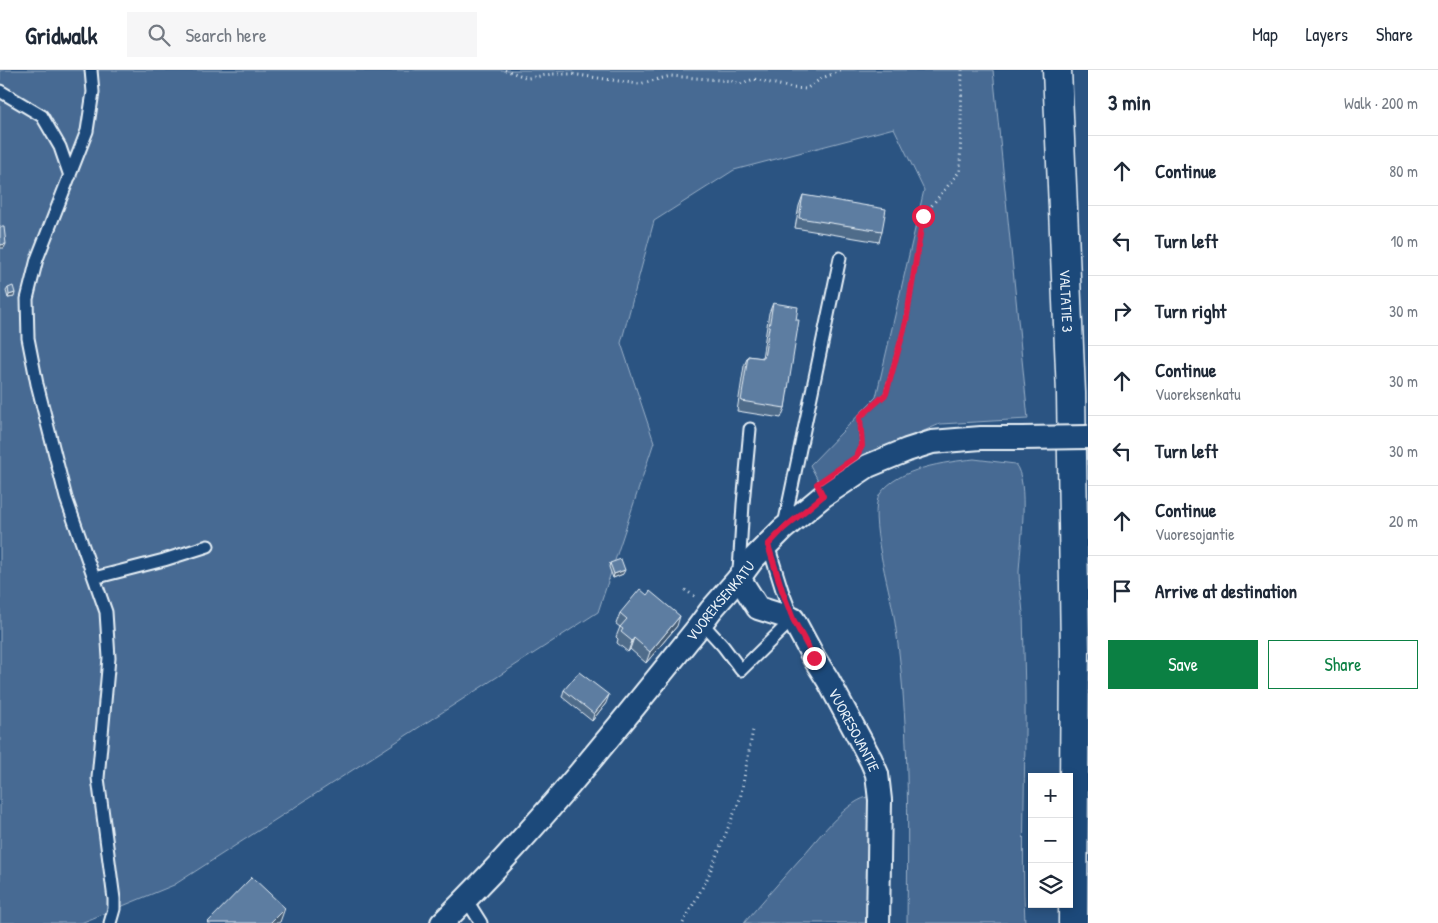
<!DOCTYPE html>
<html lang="en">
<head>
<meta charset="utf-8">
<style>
	:root { --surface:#fff; --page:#f6f6f7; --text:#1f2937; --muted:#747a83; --line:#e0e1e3; --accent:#0b8043 }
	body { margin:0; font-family:"Patrick Hand",sans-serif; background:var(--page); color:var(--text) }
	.controls { position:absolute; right:15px; bottom:15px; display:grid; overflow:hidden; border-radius:0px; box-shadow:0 2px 8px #0003 }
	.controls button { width:45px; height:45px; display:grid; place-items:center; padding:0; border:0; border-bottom:1px solid var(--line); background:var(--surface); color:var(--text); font:25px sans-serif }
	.stop { position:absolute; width:15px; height:15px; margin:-11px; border:4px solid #e11d48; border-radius:50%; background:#fff }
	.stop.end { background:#e11d48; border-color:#fff; box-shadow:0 1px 5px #0008 }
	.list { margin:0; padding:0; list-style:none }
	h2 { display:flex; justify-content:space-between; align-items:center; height:65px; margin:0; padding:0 20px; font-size:21px }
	h2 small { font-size:16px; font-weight:400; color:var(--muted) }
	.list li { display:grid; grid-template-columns:32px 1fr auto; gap:15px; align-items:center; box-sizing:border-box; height:70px; padding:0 20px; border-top:1px solid var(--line) }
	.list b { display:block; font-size:19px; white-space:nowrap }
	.list p { margin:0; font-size:16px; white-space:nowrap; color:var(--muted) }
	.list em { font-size:16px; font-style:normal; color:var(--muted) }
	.actions { display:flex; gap:10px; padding:15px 20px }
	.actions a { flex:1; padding:11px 0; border:1px solid var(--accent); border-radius:0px; text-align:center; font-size:18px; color:var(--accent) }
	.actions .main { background:var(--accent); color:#fff }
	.icon { flex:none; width:28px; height:28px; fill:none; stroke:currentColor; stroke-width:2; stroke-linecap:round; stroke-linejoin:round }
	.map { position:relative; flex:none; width:1088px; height:853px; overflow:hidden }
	header { display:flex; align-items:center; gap:30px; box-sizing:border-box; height:70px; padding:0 25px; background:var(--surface); border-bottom:1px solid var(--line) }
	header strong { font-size:24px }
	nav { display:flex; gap:28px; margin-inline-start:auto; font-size:18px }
	.search { width:350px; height:45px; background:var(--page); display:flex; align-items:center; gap:12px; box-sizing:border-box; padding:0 18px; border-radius:0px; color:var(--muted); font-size:19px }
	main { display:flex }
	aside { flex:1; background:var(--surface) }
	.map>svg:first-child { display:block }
	.green { fill:#476b93; stroke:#98aec6 }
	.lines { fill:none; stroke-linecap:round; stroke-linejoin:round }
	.service-casing { stroke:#e8f1f8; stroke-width:15 }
	.minor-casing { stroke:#e8f1f8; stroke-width:26 }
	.motorway-casing { stroke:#e8f1f8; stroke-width:31 }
	.path { stroke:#e8f1f8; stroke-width:3; stroke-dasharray:1 4; stroke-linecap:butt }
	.service { stroke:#1f4a7a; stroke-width:11 }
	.minor { stroke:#1f4a7a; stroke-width:22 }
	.motorway { stroke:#1f4a7a; stroke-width:28 }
	.minor-bridge-casing { stroke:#e8f1f8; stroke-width:26; stroke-linecap:butt }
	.minor-bridge { stroke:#1f4a7a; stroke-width:22 }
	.wall { fill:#506c8a; stroke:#e8f1f8 }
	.shaded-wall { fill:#415871; stroke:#e8f1f8 }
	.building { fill:#5d7da1; stroke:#e8f1f8 }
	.route { stroke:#e11d48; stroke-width:6 }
	.labels { text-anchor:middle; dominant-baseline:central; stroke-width:5; stroke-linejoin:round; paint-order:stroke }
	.street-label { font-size:15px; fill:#e8f1f8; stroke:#1f4a7a }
</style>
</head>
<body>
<header>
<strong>Gridwalk</strong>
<div class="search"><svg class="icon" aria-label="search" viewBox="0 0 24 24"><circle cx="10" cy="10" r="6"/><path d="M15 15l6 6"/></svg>Search here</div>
<nav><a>Map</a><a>Layers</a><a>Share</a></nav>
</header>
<main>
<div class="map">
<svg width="1088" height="853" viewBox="0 0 1088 853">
	<rect width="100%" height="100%" fill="#2b5482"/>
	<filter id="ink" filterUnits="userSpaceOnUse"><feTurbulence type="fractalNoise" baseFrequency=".02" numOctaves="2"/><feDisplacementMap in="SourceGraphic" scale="10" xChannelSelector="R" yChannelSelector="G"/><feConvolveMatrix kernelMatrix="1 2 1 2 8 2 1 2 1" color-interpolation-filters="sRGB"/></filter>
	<g filter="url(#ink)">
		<path class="green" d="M0,0H993L1028,349L940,354L875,382L820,414L810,395L876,327L924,120L894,58L734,100L654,151L621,273L654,372L598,542L174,815L81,853H0Z
			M974,389L1015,394C1030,411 1020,478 1019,502C1019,516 1022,529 1023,543C1024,569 1024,596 1025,622C1026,699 1021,776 1025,853H907C908,751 910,647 894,546C890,521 867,444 880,424C898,398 946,392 974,389Z
			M867,727L871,729L872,853H744C762,832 781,810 800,789C816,771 844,733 867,727Z"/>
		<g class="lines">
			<g class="service-casing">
				<path id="service" d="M91,0L93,22L87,61L37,189L27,229L28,268L37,314L66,428L106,542L109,588L98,708L114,829V839L110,853
					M0,21L42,46L60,77L70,106
					M784,455L840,188
					M739,501L743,434L750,359
					M94,508L164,490L208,476
					M702,553L723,576L741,600L793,549L782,520L768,475
					M466,829L481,853"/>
			</g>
			<g class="minor-casing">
				<g id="minor">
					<path id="s1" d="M739,508L758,538L793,549L814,588L828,610L871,690L877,704L880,730L878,853"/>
					<path id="s2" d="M442,853C535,762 616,660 697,559L711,540L739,508L753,489L783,459L823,426L868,396L907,380L932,372L981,368H1022"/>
				</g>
			</g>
			<g class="motorway-casing">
				<g id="motorway">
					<path id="s3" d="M1057,0L1071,323L1075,580L1073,853"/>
				</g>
			</g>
			<path class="path" d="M505,0L528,8L553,4H571L639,14L671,6L732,11L740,14L754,9L792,18L806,19L822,8L844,0
				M861,377L860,347L885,324L906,252L923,146L960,101L962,0
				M685,520L697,528
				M683,853L707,809L740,729L753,660"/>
			<use href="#service" class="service"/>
			<use href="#minor" class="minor"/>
			<use href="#motorway" class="motorway"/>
			<g class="minor-bridge-casing">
				<path id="minor-bridge" d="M1022,368L1088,367"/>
			</g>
			<use href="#minor-bridge" class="minor-bridge"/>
		</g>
		<path class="wall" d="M803,125L882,161L879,172L795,158L799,136Z
			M8,218L14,227L8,228L6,221Z
			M773,233L796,250L785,338L781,348L737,341L744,296L748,286L762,288L769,243Z
			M610,493L623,504L613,508L609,497Z
			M620,543L677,556L646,593L630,579L628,582L617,573L618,569L616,567L620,557L616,554Z
			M564,620L606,633L592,651L562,627Z"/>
		<path class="shaded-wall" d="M6,174L4,178H0V175Z
			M15,223L14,227L8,228L9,225Z
			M625,500L623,504L613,508L614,504Z
			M680,546L677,556L646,593L650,582Z
			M634,568L630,579L628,582L632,571Z
			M609,625L606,633L592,651L594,644Z
			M285,838L280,852L278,853H270Z"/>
		<path class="building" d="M803,125L886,139L882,161L799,148Z
			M0,157H4L6,174L0,175Z
			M13,216L15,223L9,225L8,218Z
			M773,233L798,237L796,250H799L785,338L741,331L748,286L764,288Z
			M621,489L625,500L614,504L610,493Z
			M640,519L647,525L650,521L680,546L650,582L634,568L632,571L621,562L623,559L620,557L627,549L620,543Z
			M579,602L609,625L594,644L564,620Z
			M252,807L285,838L270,853H207Z"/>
	</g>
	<g class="lines" filter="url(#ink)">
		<path class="route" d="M814,588L793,549L782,520L768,475L783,459L823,426L817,414L856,387L862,376L860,347L886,324L906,252L923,146"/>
	</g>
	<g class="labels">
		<g class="street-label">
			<text stroke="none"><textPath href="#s3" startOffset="231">VALTATIE 3</textPath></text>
			<text stroke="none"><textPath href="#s2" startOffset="426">VUOREKSENKATU</textPath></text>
			<text stroke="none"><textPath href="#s1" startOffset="199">VUORESOJANTIE</textPath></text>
		</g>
	</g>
</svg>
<div class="controls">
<button>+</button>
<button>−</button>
<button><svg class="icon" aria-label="layers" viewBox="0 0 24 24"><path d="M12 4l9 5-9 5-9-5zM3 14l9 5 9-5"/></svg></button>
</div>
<div class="stop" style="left:923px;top:146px"></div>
<div class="stop end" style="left:814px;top:588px"></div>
</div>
<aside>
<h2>3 min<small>Walk · 200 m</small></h2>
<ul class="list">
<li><svg class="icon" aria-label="ahead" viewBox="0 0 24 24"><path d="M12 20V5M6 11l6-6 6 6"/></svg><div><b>Continue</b></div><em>80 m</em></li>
<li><svg class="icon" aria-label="left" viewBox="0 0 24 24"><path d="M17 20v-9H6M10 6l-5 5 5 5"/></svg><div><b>Turn left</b></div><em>10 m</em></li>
<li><svg class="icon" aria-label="right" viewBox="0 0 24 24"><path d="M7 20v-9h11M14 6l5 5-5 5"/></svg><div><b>Turn right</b></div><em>30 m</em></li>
<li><svg class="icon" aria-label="ahead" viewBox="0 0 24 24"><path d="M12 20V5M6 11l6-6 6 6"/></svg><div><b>Continue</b><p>Vuoreksenkatu</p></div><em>30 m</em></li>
<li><svg class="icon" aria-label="left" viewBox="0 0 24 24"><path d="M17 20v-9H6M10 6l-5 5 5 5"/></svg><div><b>Turn left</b></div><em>30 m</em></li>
<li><svg class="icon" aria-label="ahead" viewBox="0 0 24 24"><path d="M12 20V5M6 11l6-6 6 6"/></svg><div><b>Continue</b><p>Vuoresojantie</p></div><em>20 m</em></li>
<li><svg class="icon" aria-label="arrive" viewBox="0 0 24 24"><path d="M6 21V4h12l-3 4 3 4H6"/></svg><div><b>Arrive at destination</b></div></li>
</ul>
<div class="actions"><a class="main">Save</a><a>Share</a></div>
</aside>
</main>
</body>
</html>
